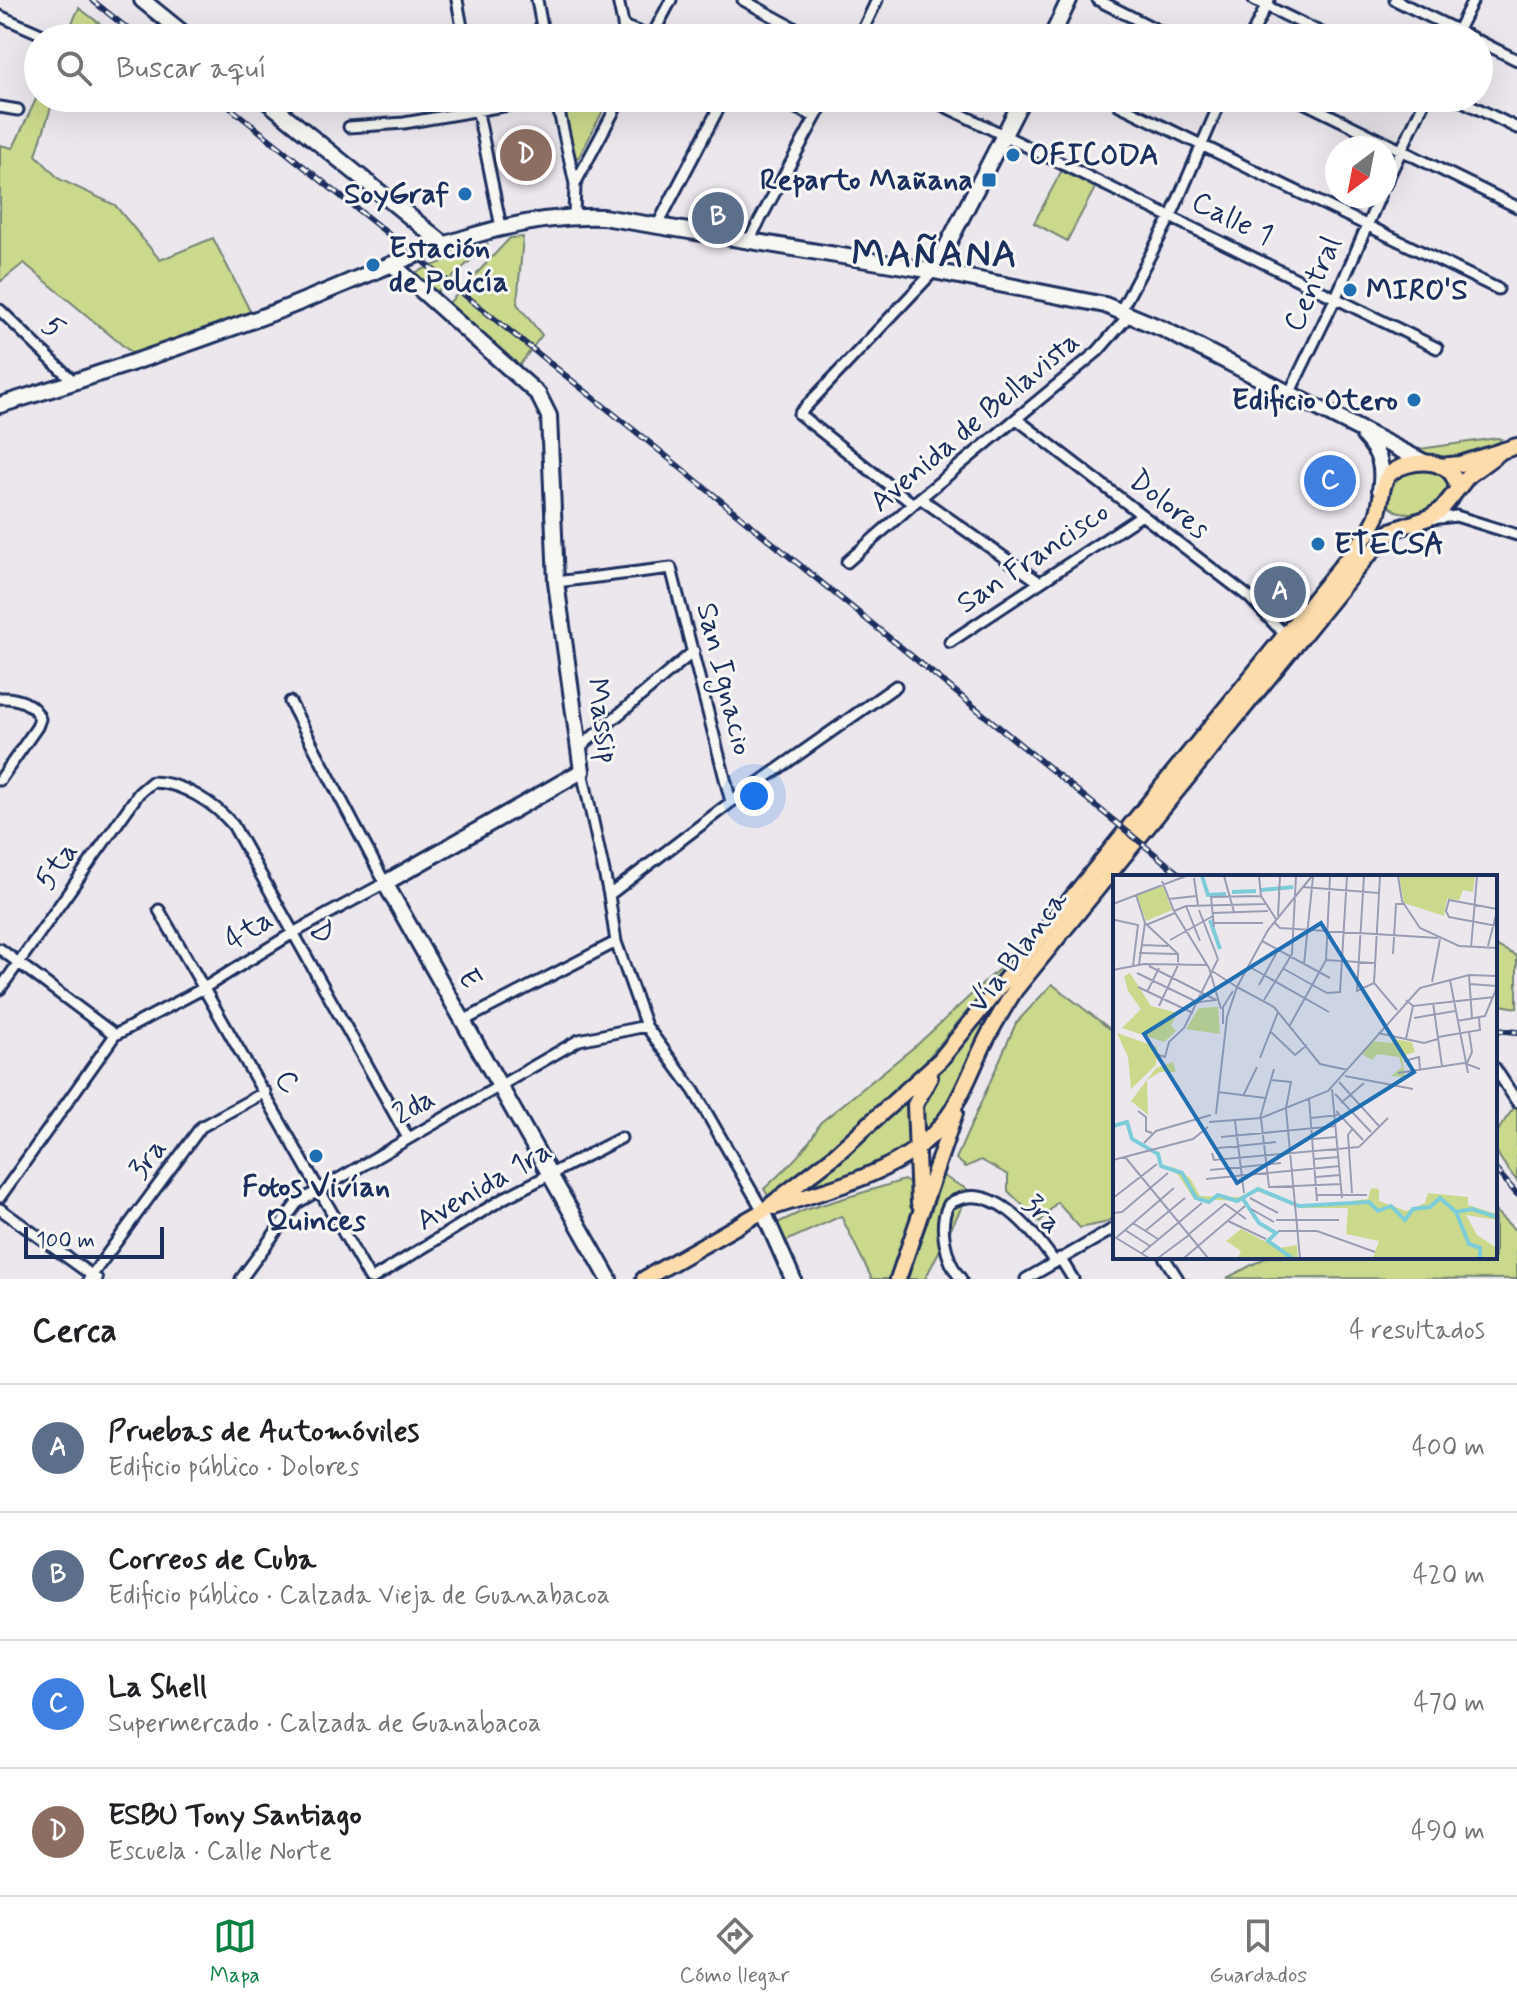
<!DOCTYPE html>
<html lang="es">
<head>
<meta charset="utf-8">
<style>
	:root { --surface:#fff; --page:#f6f6f6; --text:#202124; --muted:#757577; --line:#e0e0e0; --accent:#0b8043 }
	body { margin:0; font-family:Mynerve,sans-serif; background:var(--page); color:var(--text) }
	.compass { position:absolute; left:1325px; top:136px; width:72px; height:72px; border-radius:50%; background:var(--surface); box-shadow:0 8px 32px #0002; rotate:212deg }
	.scale { position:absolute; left:24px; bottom:20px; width:140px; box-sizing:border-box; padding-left:8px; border:4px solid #1b2f5e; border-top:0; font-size:22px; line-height:28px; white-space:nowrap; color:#1b2f5e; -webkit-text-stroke:6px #f6f6f2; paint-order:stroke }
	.you { position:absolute; left:754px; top:796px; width:28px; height:28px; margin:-20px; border:6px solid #fff; border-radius:50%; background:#1a73e8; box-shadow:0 0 0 12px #1a73e833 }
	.badge { display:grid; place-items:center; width:52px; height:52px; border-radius:50%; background:var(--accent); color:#fff; font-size:26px; font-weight:700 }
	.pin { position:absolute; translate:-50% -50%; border:4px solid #fff; box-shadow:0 2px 8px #0006 }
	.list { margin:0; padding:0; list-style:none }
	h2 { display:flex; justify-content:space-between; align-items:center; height:104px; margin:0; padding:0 32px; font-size:34px }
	h2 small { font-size:26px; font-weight:400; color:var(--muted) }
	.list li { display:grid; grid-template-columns:52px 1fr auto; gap:24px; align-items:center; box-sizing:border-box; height:128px; padding:0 32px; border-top:2px solid var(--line) }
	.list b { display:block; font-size:30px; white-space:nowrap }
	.list p { margin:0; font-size:26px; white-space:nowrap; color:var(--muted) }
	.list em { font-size:26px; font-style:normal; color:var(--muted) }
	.icon { flex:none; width:44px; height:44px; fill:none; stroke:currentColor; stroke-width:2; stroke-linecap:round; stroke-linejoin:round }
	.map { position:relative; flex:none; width:1517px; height:1279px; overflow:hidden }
	.search { position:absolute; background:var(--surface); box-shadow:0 8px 32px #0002; left:24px; right:24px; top:24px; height:88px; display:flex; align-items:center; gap:20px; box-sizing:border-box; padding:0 28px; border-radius:44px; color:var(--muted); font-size:30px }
	.sheet { height:616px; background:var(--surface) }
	nav { display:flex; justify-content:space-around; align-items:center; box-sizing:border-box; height:112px; border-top:2px solid var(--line); background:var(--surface); font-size:22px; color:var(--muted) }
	nav a { display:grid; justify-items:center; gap:4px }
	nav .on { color:var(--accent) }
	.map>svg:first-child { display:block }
	.green { fill:#cbd98c; stroke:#738475; stroke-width:2 }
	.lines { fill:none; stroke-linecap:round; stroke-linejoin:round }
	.street-casing { stroke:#1b2f5e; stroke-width:15 }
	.secondary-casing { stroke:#1b2f5e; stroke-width:20 }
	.primary-casing { stroke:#1b2f5e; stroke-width:20 }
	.street { stroke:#f6f6f2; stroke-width:9 }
	.secondary { stroke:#f6f6f2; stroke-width:14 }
	.primary { stroke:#fddcac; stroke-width:14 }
	.rail-casing { stroke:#1b2f5e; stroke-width:6 }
	.rail { stroke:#f6f6f2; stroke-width:3; stroke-dasharray:9; stroke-linecap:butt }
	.poi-dot { fill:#1f6fb2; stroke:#f6f6f2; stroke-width:3 }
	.labels { text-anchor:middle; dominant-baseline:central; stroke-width:6; stroke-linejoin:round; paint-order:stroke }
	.poi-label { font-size:30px; font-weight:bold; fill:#1b2f5e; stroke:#f6f6f2; text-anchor:start }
	.street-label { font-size:30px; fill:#1b2f5e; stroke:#f6f6f2 }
	.district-label { font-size:38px; font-weight:bold; letter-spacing:2px; fill:#1b2f5e; stroke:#f6f6f2 }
	.inset-river { fill:none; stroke:#7dccd9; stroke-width:4 }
	.inset-road { fill:none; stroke:#989db4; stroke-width:2 }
	.view { fill:#1f6fb2; fill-opacity:0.15; stroke:#1f6fb2; stroke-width:4 }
	.inset-edge { fill:none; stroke:#1b2f5e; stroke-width:4 }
</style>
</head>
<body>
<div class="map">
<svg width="1517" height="1279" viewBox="0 0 1517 1279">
	<rect width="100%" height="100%" fill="#ece7ed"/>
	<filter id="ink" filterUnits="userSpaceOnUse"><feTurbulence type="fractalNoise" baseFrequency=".0125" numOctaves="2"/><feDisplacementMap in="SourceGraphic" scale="16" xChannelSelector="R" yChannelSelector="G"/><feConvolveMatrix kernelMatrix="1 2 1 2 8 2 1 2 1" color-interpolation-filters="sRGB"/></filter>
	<g filter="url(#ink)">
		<path class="green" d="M79,8L119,38H65Z
			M38,95V98H54L36,155L59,179L115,205L160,260L213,238L252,315L240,316L139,359L24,263L0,282V145L13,148Z
			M606,98L607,103L579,157L574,158L562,105L566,102Z
			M1062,170L1095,188L1067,241L1034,223Z
			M523,237L517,304L542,335L518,367L448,304L510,238Z
			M488,244L438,291L426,287L411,274Z
			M1497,438L1501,439L1498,445C1454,460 1451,462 1406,451Z
			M1432,468C1476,485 1412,534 1386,503C1390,472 1404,471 1432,468Z
			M1495,945L1517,956V1008L1495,1004Z
			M1013,956L904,1087L856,1131L770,1199L764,1189C786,1168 807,1151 820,1123L919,1043Z
			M1052,984L1115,1033V1217L1104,1223L1080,1228L1057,1202L1040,1222L1008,1191V1175L981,1160L966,1167L956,1159L1016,1023Z
			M992,1005L950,1104L936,1123L921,1137L918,1115L923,1094Z
			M1517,1104V1181C1487,1143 1488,1142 1517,1104Z
			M903,1105L907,1107L909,1146C880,1165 847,1181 812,1183V1179Z
			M943,1176L970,1191L925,1279H908Z
			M904,1180L913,1186C916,1220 903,1248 890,1279H872L841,1216L782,1243L773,1225L805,1210Z
			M1495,1211L1517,1232V1279L1227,1278L1267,1257H1495Z"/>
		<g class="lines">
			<g class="street-casing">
				<path id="street" d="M457,0L464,38
					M537,0L544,38
					M618,0L626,38
					M743,0L813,38
					M1098,0L1173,38
					M1254,0L1332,38
					M1395,0L1473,38
					M0,16L50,38
					M623,26L654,38
					M651,38L671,0
					M859,38L877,0
					M1250,38L1269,0
					M1454,38L1473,0
					M1479,41L1517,60
					M475,98L501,227
					M556,98L575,184
					M775,98L815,117
					M928,98L1437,348
					M1295,98L1517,207
					M1456,98L1517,128
					M1119,105L1498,289
					M0,107L18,110
					M349,127L404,123L551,98
					M1385,185L1426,98
					M574,216L575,184L621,98
					M657,226L724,98
					M748,242L826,98
					M0,310L73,381
					M1121,310L1171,216L1222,98
					M1290,392L1336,297L1380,196
					M1018,420L1249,597L1285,635
					M920,498L1039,582
					M913,504L799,414L934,271
					M1431,519L1456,516L1517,535
					M847,562L913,504L1098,351L1130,314
					M556,582L671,568L731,802
					M950,642L1142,515
					M0,698C17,697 34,703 40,719L37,727L0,780
					M579,748L694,651
					M582,771L609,895L616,942L646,1026L694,1091L763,1211
					M609,895L731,802L896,686
					M159,910L370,1279
					M0,949L115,1035
					M0,989L139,793L152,782C182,782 214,803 233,825L408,1138
					M463,1021L616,942
					M1495,1068L1517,1102
					M0,1197L115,1035L204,988L293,933L385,883L290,702
					M0,1209L97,1279
					M1164,1257L1178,1279
					M1060,1258L1073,1279
					M89,1279L201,1127L265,1092
					M241,1279L297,1203L579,1040L646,1026
					M372,1279L506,1197L621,1138
					M961,1279C946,1262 937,1224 949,1204C991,1177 1033,1231 1054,1261
					M1026,1279L1115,1228"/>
			</g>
			<g class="secondary-casing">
				<path id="secondary" d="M142,0L189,38
					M1051,38L1069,0
					M263,98L445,245
					M393,265L538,394L549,416L556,582L582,771L385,883L609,1279
					M934,271L1023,98
					M0,405C95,376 190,344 283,309C386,269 489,213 603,217L934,271L1105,305L1163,329L1424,462
					M1364,436C1380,453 1384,467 1380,490
					M763,1211L793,1279"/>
			</g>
			<g class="primary-casing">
				<path id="primary" d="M1440,466L1460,464L1517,446
					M919,1204L915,1105L930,1077
					M774,1207C834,1187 911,1171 949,1115C965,1091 974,1063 987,1038C995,1022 1005,1006 1015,990L1364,560L1393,530L1428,518L1441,510L1469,475L1499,453
					M644,1279L763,1211L833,1157L940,1060L1368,533C1371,527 1375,522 1377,516C1385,493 1376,474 1407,465C1417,462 1428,461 1439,465C1450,469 1456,477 1457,488
					M898,1279L955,1113"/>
			</g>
			<use href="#street" class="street"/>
			<use href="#secondary" class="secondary"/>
			<use href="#primary" class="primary"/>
			<g class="rail-casing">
				<path id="rail" d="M92,0L139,38
					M218,98L650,443L1183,877
					M1495,1030L1517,1032
					M1495,1169L1517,1194"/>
			</g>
			<use href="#rail" class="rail"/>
		</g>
	</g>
	<g class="poi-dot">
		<circle cx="1013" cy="155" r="8"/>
		<rect x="981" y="172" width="16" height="16" rx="4"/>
		<circle cx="465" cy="194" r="8"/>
		<circle cx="373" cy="265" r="8"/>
		<circle cx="1350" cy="290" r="8"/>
		<circle cx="1414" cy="400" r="8"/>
		<circle cx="1318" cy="544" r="8"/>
		<circle cx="316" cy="1156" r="8"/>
	</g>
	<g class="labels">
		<g class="poi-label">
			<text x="1029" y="155">OFICODA</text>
			<text x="973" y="180" text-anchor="end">Reparto Mañana</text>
			<text x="449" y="194" text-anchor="end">SoyGraf</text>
			<text x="389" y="248">Estación<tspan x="389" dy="34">de Policía</tspan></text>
			<text x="1366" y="290">MIRO'S</text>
			<text x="1398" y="400" text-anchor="end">Edificio Otero</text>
			<text x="1334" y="544">ETECSA</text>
			<text x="316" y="1187" text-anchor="middle">Fotos Vivían<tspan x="316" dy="34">Quinces</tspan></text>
		</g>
		<g class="street-label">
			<text transform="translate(1232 219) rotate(26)">Calle 1</text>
			<text transform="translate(1313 284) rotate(-66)">Central</text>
			<text transform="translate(53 328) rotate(44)">5</text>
			<text transform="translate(975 422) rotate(-40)">Avenida de Bellavista</text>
			<text transform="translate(1169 505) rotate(38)">Dolores</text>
			<text transform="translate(1033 558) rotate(-34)">San Francisco</text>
			<text transform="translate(724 679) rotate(76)">San Ignacio</text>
			<text transform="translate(602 721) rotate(82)">Massip</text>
			<text transform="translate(57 866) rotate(-55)">5ta</text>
			<text transform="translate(249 930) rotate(-31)">4ta</text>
			<text transform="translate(321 933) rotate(61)">D</text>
			<text transform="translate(1018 952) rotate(-53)">Vía Blanca</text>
			<text transform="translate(469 979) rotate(60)">E</text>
			<text transform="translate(287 1082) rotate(61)">C</text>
			<text transform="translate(414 1107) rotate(-30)">2da</text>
			<text transform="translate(148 1159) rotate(-53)">3ra</text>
			<text transform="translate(484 1186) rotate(-30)">Avenida 1ra</text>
			<text transform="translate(1042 1214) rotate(45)">3ra</text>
		</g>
		<g class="district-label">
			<text x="935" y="255">MAÑANA</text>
		</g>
	</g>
	<g transform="translate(1113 875)">
		<rect width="384" height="384" fill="#ece7ed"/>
		<path d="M286,1H362L360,17L350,15L346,25L334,24L331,41L291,28ZM50,11L59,35L33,46L23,19ZM17,98L38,131L65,138L58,150L63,156L51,167L9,153L28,134L15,116L11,101ZM105,132L107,159L73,154L86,133ZM4,158L44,172L43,190L18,214L15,182ZM281,164L299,167L302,177L289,181L292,202L278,201L289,192L286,182L264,179L259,185L249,179L259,166L279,168ZM60,187L63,197H47L34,205L35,240L18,226L43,193ZM59,291L77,303L87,321L126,322L148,313L181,330L143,316L127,326L81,324ZM258,313L266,314V326L293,336L312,328L315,318L355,322V330L384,339V345L353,340L364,360L384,373L382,383H260L266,366L233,359L235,333H182L255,324ZM128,354L165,373L184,370L185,383H125L128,376L113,366Z" fill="#cbd98c"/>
		<path class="inset-river" d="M89,1L95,20L113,19M148,15L180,12M119,17L143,16M97,45L107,74M0,251L14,247L19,264L45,279L48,291L69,298L83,323L96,327L105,320L124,326L145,314L186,331L256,327L265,336L278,331L292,345L300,334L317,332L327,323L343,337L356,369L367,373V383M130,324L146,348L163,358L155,366L179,383M343,337L359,334L384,342"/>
		<path class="inset-road" d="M111,1L121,37M146,1L148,21L163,44M251,1L244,116L261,108M267,1L261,108L284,135M285,1L289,26L307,53L346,71L384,73M81,3L85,30M49,6L61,36L96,93L108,134M190,12L266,18M23,20L32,48L26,89M56,24L83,21M0,29L73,1M73,31L87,66M384,34L336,25L333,36L336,42L384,51M86,35L105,84M61,36L73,31L152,29M100,38L155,36M165,41L167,1M2,45L25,50L20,91M161,47L167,53L325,63M32,48L65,79V87M101,48H150M33,50L62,38M101,52L98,22L148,21M57,65L100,41M149,66L217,103M28,70L55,71M375,71L384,36M358,73L364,1M26,78L65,79M280,79L283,29H291M213,85L261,88M191,89L200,2M36,91L103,125L86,127M135,91L216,137M171,94L214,118L227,117L234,1M0,95L31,89L94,90M99,96L124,112M24,98L86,128M356,100L359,143M337,105L355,198M319,107L327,64M357,109L384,111M146,110L165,75M25,112L80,138M124,112L161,132L207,189L235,195M34,117L46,93M151,125L179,79L183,1M293,125L300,131L381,122M320,128L329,191M46,131L66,88M301,143L342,136M344,146L372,141L384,112M110,149V132L120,116M177,150L213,85L217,1M158,157L182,180L194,170M265,158L311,168L325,164M325,162L367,155L366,143M293,164L300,131M43,179L52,182L56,167L71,153L105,84M147,183L165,137M291,186L306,182L307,195M354,188L359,177L356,157M285,198L351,188L367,194M232,201L300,214M158,205L178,207L173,233M226,207L266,251M219,214L229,323M105,217L152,223M222,219L258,257M130,221L144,192M196,224L204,326M228,228L251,208M173,234L187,383M25,236L33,242V256L39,258M223,236L250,265M103,239L114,142L124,112L155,55L199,1M147,243L161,194M148,243L156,312L228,309M198,243L225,240M122,246L131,318M96,247L148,243L215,216L307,113L356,100L384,101M108,262L223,251M199,264L224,262M31,268L43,256L98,240M246,272L275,243M105,273L163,267M99,278L101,285L246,272M12,282L95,383M201,284L226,282M0,285L80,264L95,252M97,295L168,288M203,302L227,300M93,304L227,291M239,318L235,260L240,253M204,320H254M0,323L44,289M137,323L165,338M138,334L161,347M0,338L9,337L55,298M163,345H226M115,346L153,364M20,348L45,364M12,355L37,371M32,356L72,323M165,356H204L262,377M76,359L112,329L133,344M0,361L36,383M4,362L61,313M29,378L89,328M45,383L76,360M71,383L132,331"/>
		<path class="view" d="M208,48L301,197L124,308L31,159Z"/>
		<rect width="384" height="384" class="inset-edge"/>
	</g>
</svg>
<svg class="compass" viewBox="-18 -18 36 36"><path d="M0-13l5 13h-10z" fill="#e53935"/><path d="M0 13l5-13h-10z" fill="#757577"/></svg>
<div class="scale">100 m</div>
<div class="you"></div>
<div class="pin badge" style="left:1280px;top:592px;background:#5c6f8a">A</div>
<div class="pin badge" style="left:718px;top:218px;background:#5c6f8a">B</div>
<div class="pin badge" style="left:1330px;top:481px;background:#3f7fe0">C</div>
<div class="pin badge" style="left:526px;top:155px;background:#8d6e63">D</div>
<div class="search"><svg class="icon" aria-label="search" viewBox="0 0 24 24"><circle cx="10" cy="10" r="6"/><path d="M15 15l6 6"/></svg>Buscar aquí</div>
</div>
<section class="sheet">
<h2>Cerca<small>4 resultados</small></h2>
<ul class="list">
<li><span class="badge" style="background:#5c6f8a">A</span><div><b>Pruebas de Automóviles</b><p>Edificio público · Dolores</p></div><em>400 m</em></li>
<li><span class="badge" style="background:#5c6f8a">B</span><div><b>Correos de Cuba</b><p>Edificio público · Calzada Vieja de Guanabacoa</p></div><em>420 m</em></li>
<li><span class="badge" style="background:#3f7fe0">C</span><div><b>La Shell</b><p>Supermercado · Calzada de Guanabacoa</p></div><em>470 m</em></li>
<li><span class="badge" style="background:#8d6e63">D</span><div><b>ESBU Tony Santiago</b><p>Escuela · Calle Norte</p></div><em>490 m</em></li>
</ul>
</section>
<nav>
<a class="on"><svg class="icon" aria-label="map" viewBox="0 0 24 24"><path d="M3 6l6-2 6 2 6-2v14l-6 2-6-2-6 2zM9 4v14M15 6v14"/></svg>Mapa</a>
<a><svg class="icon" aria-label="directions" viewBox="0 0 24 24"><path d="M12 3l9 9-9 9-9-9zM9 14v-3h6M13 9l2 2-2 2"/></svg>Cómo llegar</a>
<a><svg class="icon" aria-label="saved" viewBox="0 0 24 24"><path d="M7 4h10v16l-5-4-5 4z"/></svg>Guardados</a>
</nav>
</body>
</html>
